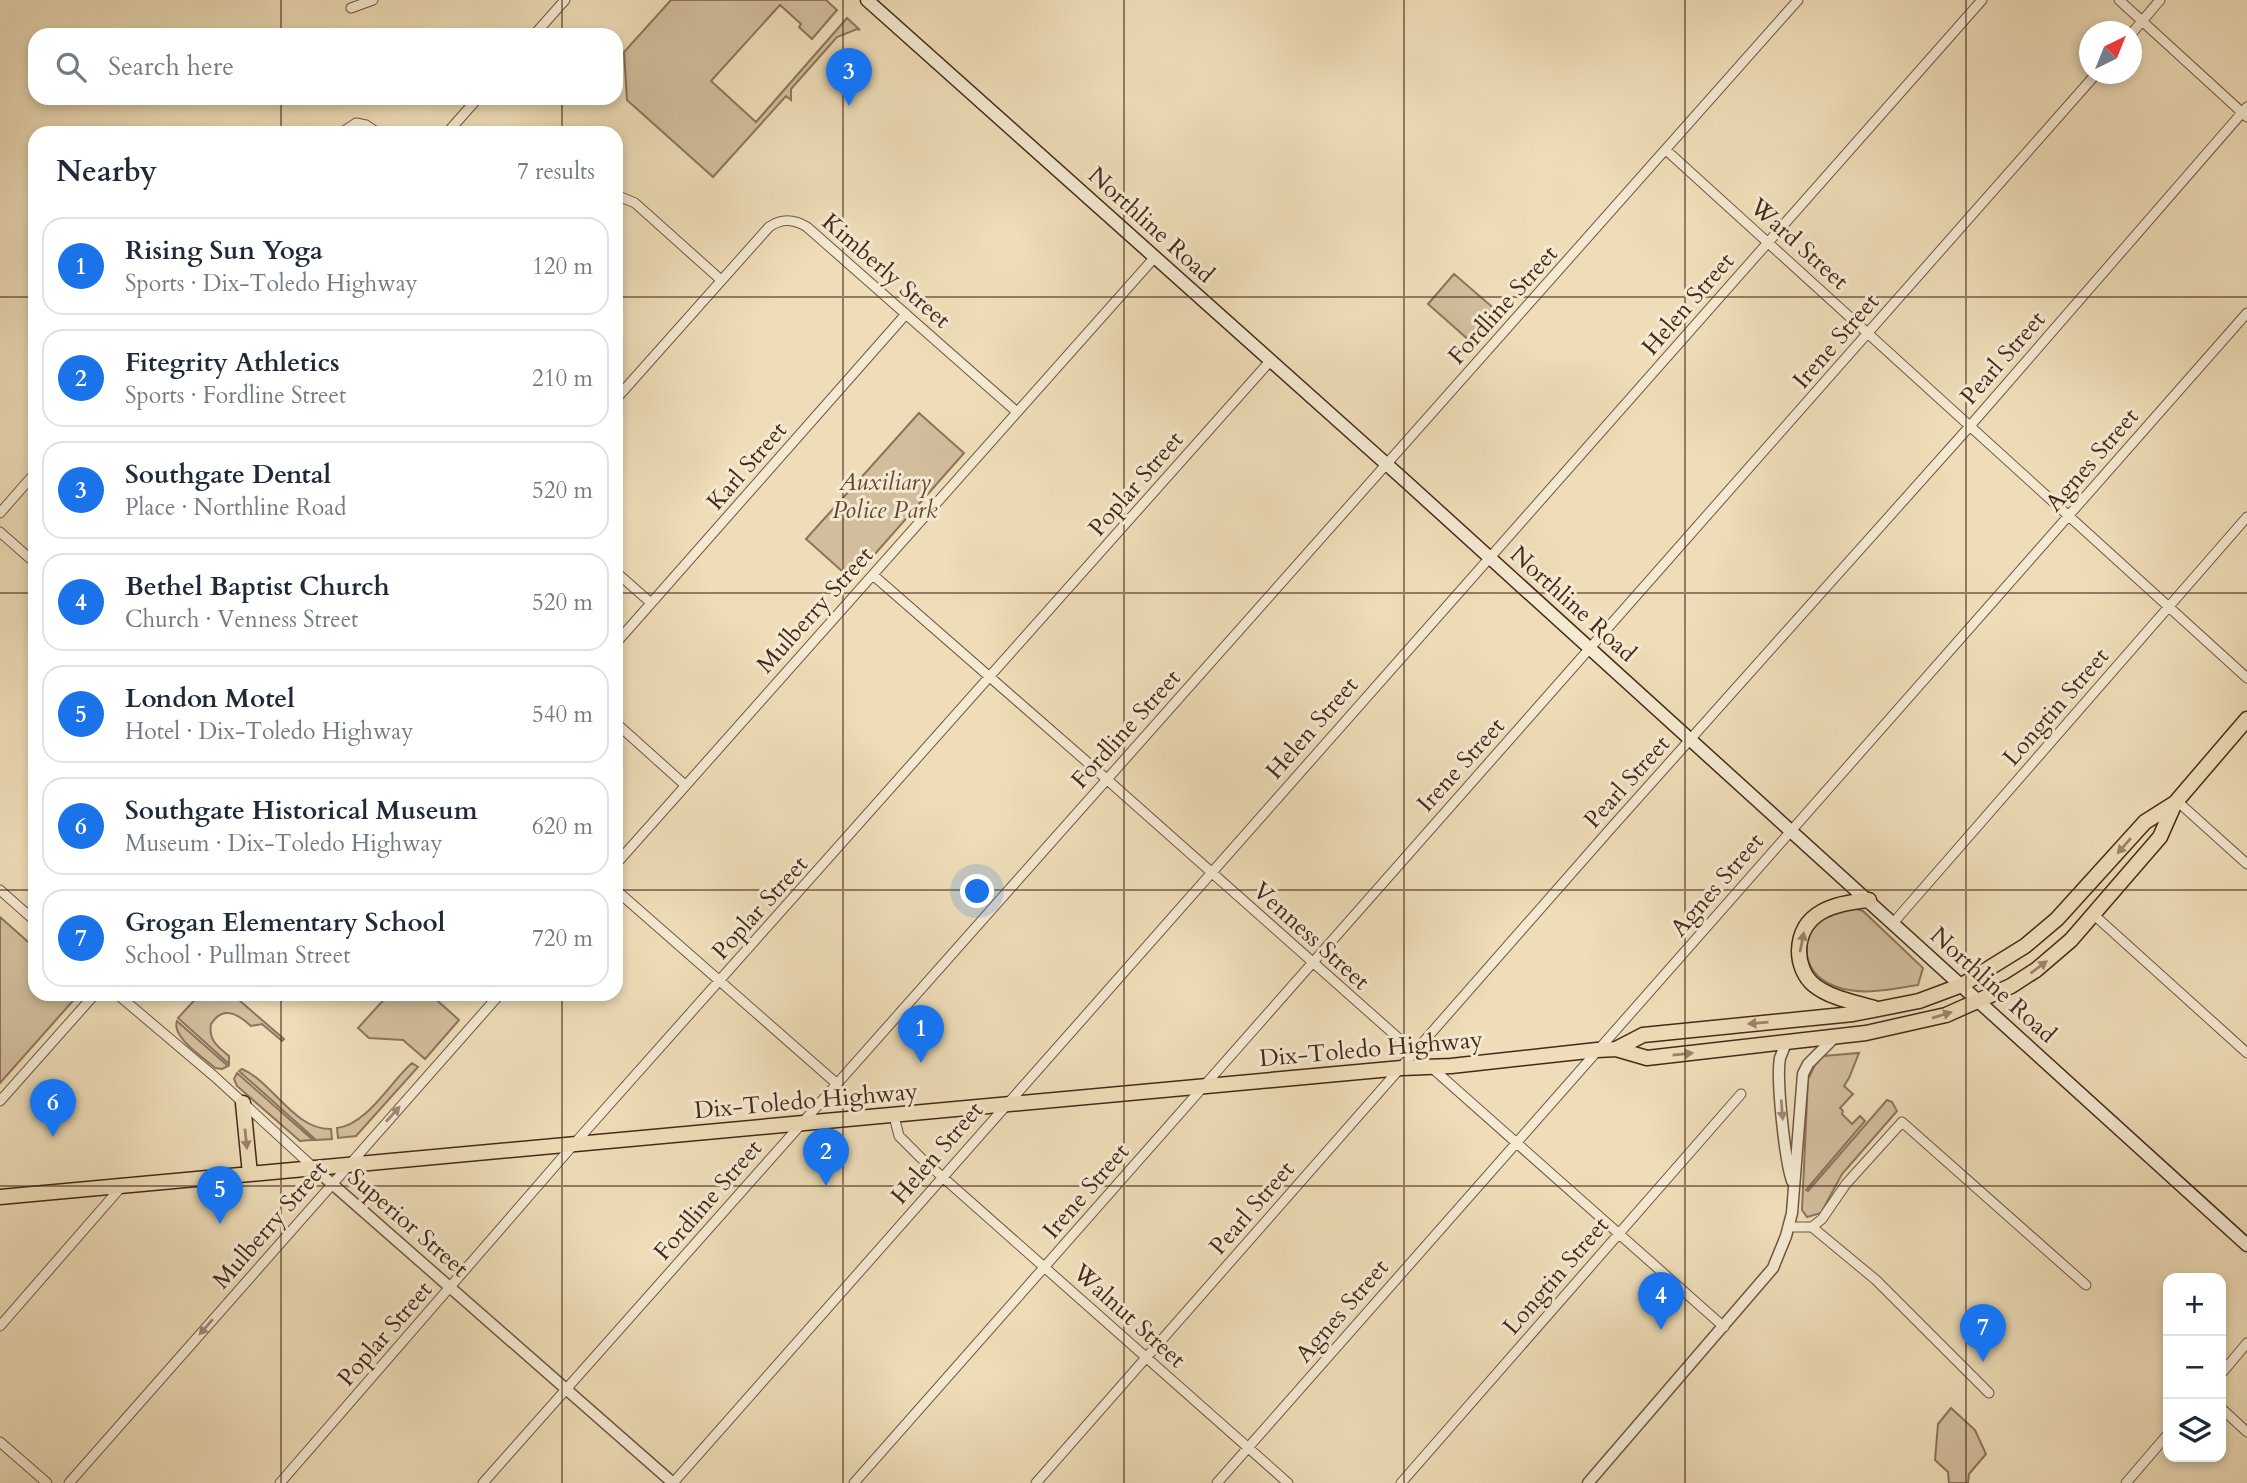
<!DOCTYPE html>
<html lang="en">
<head>
<meta charset="utf-8">
<style>
	:root { --surface:#fff; --page:#f2f2f3; --text:#1f2937; --muted:#747a83; --line:#e0e1e3; --accent:#1a73e8 }
	body { margin:0; font-family:Cardo,serif; background:var(--page); color:var(--text) }
	.controls { position:absolute; right:21px; bottom:21px; display:grid; overflow:hidden; border-radius:14px; box-shadow:0 4px 10px #0003 }
	.controls button { width:63px; height:63px; display:grid; place-items:center; padding:0; border:0; border-bottom:2px solid var(--line); background:var(--surface); color:var(--text); font:35px sans-serif }
	.compass { position:absolute; left:2079px; top:21px; width:63px; height:63px; border-radius:50%; background:var(--surface); box-shadow:0 4px 10px #0003; rotate:43deg }
	.you { position:absolute; left:978px; top:892px; width:24px; height:24px; margin:-18px; border:5px solid #fff; border-radius:50%; background:#1a73e8; box-shadow:0 0 0 10px #1a73e833 }
	.badge { display:grid; place-items:center; width:46px; height:46px; border-radius:50%; background:var(--accent); color:#fff; font-size:23px; font-weight:700 }
	.pin { position:absolute; translate:-50% -58px; filter:drop-shadow(0 2px 4px #0008) }
	.pin::after { content:''; position:absolute; top:37px; width:24px; height:21px; background:inherit; clip-path:polygon(0 0,100% 0,50% 100%) }
	.list { margin:0; padding:0; list-style:none }
	h2 { display:flex; justify-content:space-between; align-items:center; height:91px; margin:0; padding:0 28px; font-size:30px }
	h2 small { font-size:23px; font-weight:400; color:var(--muted) }
	.list li { display:grid; grid-template-columns:46px 1fr auto; gap:21px; align-items:center; box-sizing:border-box; height:98px; margin:0 14px 14px; padding:0 14px; border:2px solid var(--line); border-radius:21px }
	.list b { display:block; font-size:26px; white-space:nowrap }
	.list p { margin:0; font-size:23px; white-space:nowrap; color:var(--muted) }
	.list em { font-size:23px; font-style:normal; color:var(--muted) }
	.icon { flex:none; width:38px; height:38px; fill:none; stroke:currentColor; stroke-width:2; stroke-linecap:round; stroke-linejoin:round }
	.map { position:relative; flex:none; width:2247px; height:1483px; overflow:hidden }
	.search { position:absolute; background:var(--surface); box-shadow:0 4px 10px #0003; left:28px; top:28px; width:595px; height:77px; display:flex; align-items:center; gap:18px; box-sizing:border-box; padding:0 24px; border-radius:21px; color:var(--muted); font-size:26px }
	.panel { position:absolute; background:var(--surface); box-shadow:0 4px 10px #0003; left:28px; top:126px; width:595px; height:875px; border-radius:21px }
	.map>svg:first-child { display:block }
	.green { fill:#d2be9d; stroke:#8c745c; stroke-width:2 }
	.lines { fill:none; stroke-linecap:round; stroke-linejoin:round }
	.minor-casing { stroke:#715642; stroke-width:11 }
	.tertiary-casing { stroke:#715642; stroke-width:13 }
	.secondary-casing { stroke:#47291b; stroke-width:15 }
	.primary-casing { stroke:#47291b; stroke-width:17 }
	.minor { stroke:#f4e9d1; stroke-width:9 }
	.tertiary { stroke:#f4e9d1; stroke-width:10 }
	.secondary { stroke:#f4e9d1; stroke-width:12 }
	.primary { stroke:#eeddb8; stroke-width:14 }
	.oneway { fill:#9a836a }
	.oneway2 { fill:#9e8976 }
	.grid { fill:none; stroke:#47291b; stroke-width:2; stroke-opacity:0.55 }
	.labels { text-anchor:middle; dominant-baseline:central; stroke-width:6; stroke-linejoin:round; paint-order:stroke }
	.street-label { font-size:24px; fill:#47291b; stroke:#f4e9d1 }
	.park-label { font-size:24px; font-style:italic; fill:#634735; stroke:#f4e9d1 }
</style>
</head>
<body>
<div class="map">
<svg width="2247" height="1483" viewBox="0 0 2247 1483">
	<rect width="100%" height="100%" fill="#eeddb8"/>
	<filter id="stains"><feTurbulence type="fractalNoise" baseFrequency=".00286" numOctaves="4"/><feColorMatrix values="0 0 0 0 .2 0 0 0 0 .09 0 0 0 0 .02 0 0 0 .5 -.17"/></filter>
	<radialGradient id="worn" r=".72"><stop offset=".6" stop-color="#630" stop-opacity="0"/><stop offset="1" stop-color="#630" stop-opacity=".3"/></radialGradient>
	<path class="green" d="M671,0H826L837,10L812,39L799,27L801,24L780,5L711,81L756,122L847,18L860,30L857,29L837,37L791,89V100L786,96L713,177L627,100L624,52Z
		M1454,274L1497,311L1470,341L1428,304Z
		M919,413L964,453L852,580L806,539Z
		M1850,907L1863,911L1923,968L1918,985C1891,989 1863,996 1837,987C1812,978 1803,960 1808,936C1809,929 1813,922 1819,918C1828,912 1841,910 1850,907Z
		M0,917L35,948V994H79L0,1083Z
		M200,994H232L284,1039L282,1041L262,1024L251,1026C238,1014 223,1005 211,1024C208,1040 218,1047 229,1056V1064L178,1018Z
		M389,994H430L459,1020L425,1059L403,1040L369,1038L358,1028Z
		M177,1021L178,1022L228,1066L222,1069L215,1068C203,1057 171,1037 177,1021Z
		M1859,1053L1849,1078L1844,1086L1853,1094L1840,1108L1843,1111L1842,1114L1852,1124L1860,1116L1865,1121L1806,1190L1808,1191L1887,1100L1892,1102L1897,1111L1842,1174L1821,1213L1807,1217L1802,1210L1808,1079L1815,1065L1823,1056Z
		M412,1063L418,1067L356,1136L338,1138L337,1128C367,1125 390,1082 412,1063Z
		M242,1069C273,1082 294,1130 331,1129L332,1139L316,1140L239,1071Z
		M237,1073L313,1140L300,1141L237,1086L234,1079Z
		M1951,1408L1975,1430L1986,1454L1969,1474L1968,1483H1949L1948,1472L1935,1460L1938,1424Z"/>
	<g class="lines">
		<g class="minor-casing">
			<path id="minor" d="M2119,0L2247,117
				M351,8L373,0
				M2132,33L2160,0
				M534,35L565,0
				M341,133L356,123L366,125L378,133
				M447,133L478,98
				M1666,150L2247,678
				M616,195L635,203L721,280
				M616,399L769,227C782,218 794,219 807,227L1017,412
				M0,513L35,473
				M0,532L35,563
				M616,572L651,603
				M873,575L1094,768L1724,1327
				M616,643L906,314
				M616,723L685,785
				M2177,801L2247,864
				M616,864L1155,257
				M0,890L35,921
				M616,890L836,1083
				M2093,914L2247,1053
				M1894,922L2247,517
				M117,994L215,1077L314,1168
				M0,1101L95,994
				M894,1116L899,1136L921,1158L1288,1483
				M1788,1227H1812L1822,1219L1846,1184L1902,1122L2086,1285
				M1812,1227L1876,1280L1989,1393
				M0,1326L122,1186
				M2221,1374L2247,1343
				M2221,1408L2247,1432
				M0,1442L47,1483
				M69,1483L500,994
				M280,1483L574,1144L1271,360
				M483,1483L1798,0
				M673,1483L1982,0
				M854,1483L2096,74
				M1036,1483L1612,827L1970,426L2247,107
				M1217,1483L2247,313
				M1401,1483L1741,1094
				M2126,1483L2168,1434"/>
		</g>
		<g class="tertiary-casing">
			<path id="tertiary" d="M1786,1043C1784,1048 1782,1053 1780,1058C1776,1080 1785,1160 1792,1181
				M314,1168L673,1483
				M1588,1483L1773,1268L1786,1236L1792,1213L1803,1074L1808,1064L1835,1037"/>
		</g>
		<g class="secondary-casing">
			<path id="secondary" d="M867,0L1402,478L2247,1245"/>
		</g>
		<g class="primary-casing">
			<path id="primary" d="M1869,900C1836,903 1800,911 1799,951C1799,963 1804,977 1814,985C1830,998 1854,1002 1874,1008
				M1616,1049L1643,1035L1853,1014L1919,1001L1962,985L2025,946L2057,919L2145,822L2175,803L2247,719
				M243,1103L250,1174
				M0,1197L1402,1068L1451,1066L1597,1050L1616,1049L1647,1058L1866,1033L1946,1015L2011,986L2036,970L2071,940L2160,837L2175,803"/>
		</g>
		<use href="#minor" class="minor"/>
		<use href="#tertiary" class="tertiary"/>
		<use href="#secondary" class="secondary"/>
		<use href="#primary" class="primary"/>
	</g>
	<defs><path id="oneway-solid" d="M-6-.8H1V-3.2L6.5 0L1 3.2V.8H-6Z" transform="scale(1.75)"/></defs>
	<g class="oneway">
		<use href="#oneway-solid" transform="translate(2124 846) rotate(131)"/>
		<use href="#oneway-solid" transform="translate(1802 942) rotate(-79)"/>
		<use href="#oneway-solid" transform="translate(2039 967) rotate(-37)"/>
		<use href="#oneway-solid" transform="translate(1942 1015) rotate(-17)"/>
		<use href="#oneway-solid" transform="translate(1758 1023) rotate(175)"/>
		<use href="#oneway-solid" transform="translate(1683 1054) rotate(-6)"/>
		<use href="#oneway-solid" transform="translate(246 1139) rotate(84)"/>
	</g>
	<g class="oneway2">
		<use href="#oneway-solid" transform="translate(1782 1110) rotate(86)"/>
		<use href="#oneway-solid" transform="translate(393 1114) rotate(-48)"/>
		<use href="#oneway-solid" transform="translate(206 1327) rotate(131)"/>
	</g>
	<path class="grid" d="M281,0V35M562,0V35M843,0V1483M1124,0V1483M1404,0V1483M1685,0V1483M1966,0V1483M281,98V133M562,98V133M0,297H35M616,297H2247M0,593H35M616,593H2247M0,890H35M616,890H2247M281,994V1483M562,994V1483M0,1186H2247"/>
	<g class="labels">
		<g class="street-label">
			<text transform="translate(1151 225) rotate(42)">Northline Road</text>
			<text transform="translate(1799 244) rotate(42)">Ward Street</text>
			<text transform="translate(886 271) rotate(41)">Kimberly Street</text>
			<text transform="translate(1688 304) rotate(-49)">Helen Street</text>
			<text transform="translate(1503 305) rotate(-48)">Fordline Street</text>
			<text transform="translate(1836 341) rotate(-49)">Irene Street</text>
			<text transform="translate(2003 358) rotate(-49)">Pearl Street</text>
			<text transform="translate(2092 460) rotate(-49)">Agnes Street</text>
			<text transform="translate(747 466) rotate(-49)">Karl Street</text>
			<text transform="translate(1136 484) rotate(-49)">Poplar Street</text>
			<text transform="translate(1573 604) rotate(42)">Northline Road</text>
			<text transform="translate(815 610) rotate(-48)">Mulberry Street</text>
			<text transform="translate(2056 707) rotate(-49)">Longtin Street</text>
			<text transform="translate(1312 728) rotate(-49)">Helen Street</text>
			<text transform="translate(1126 729) rotate(-48)">Fordline Street</text>
			<text transform="translate(1461 765) rotate(-48)">Irene Street</text>
			<text transform="translate(1627 782) rotate(-48)">Pearl Street</text>
			<text transform="translate(1717 885) rotate(-49)">Agnes Street</text>
			<text transform="translate(760 908) rotate(-48)">Poplar Street</text>
			<text transform="translate(1311 936) rotate(42)">Venness Street</text>
			<text transform="translate(1993 985) rotate(42)">Northline Road</text>
			<text transform="translate(1371 1049) rotate(-5)">Dix-Toledo Highway</text>
			<text transform="translate(806 1101) rotate(-5)">Dix-Toledo Highway</text>
			<text transform="translate(937 1153) rotate(-49)">Helen Street</text>
			<text transform="translate(1086 1191) rotate(-49)">Irene Street</text>
			<text transform="translate(708 1200) rotate(-49)">Fordline Street</text>
			<text transform="translate(1252 1208) rotate(-49)">Pearl Street</text>
			<text transform="translate(408 1223) rotate(41)">Superior Street</text>
			<text transform="translate(270 1225) rotate(-49)">Mulberry Street</text>
			<text transform="translate(1556 1276) rotate(-49)">Longtin Street</text>
			<text transform="translate(1342 1311) rotate(-49)">Agnes Street</text>
			<text transform="translate(1129 1316) rotate(42)">Walnut Street</text>
			<text transform="translate(385 1334) rotate(-49)">Poplar Street</text>
		</g>
		<g class="park-label">
			<text x="885" y="482">Auxiliary<tspan x="885" dy="28">Police Park</tspan></text>
		</g>
	</g>
	<rect width="100%" height="100%" filter="url(#stains)"/>
	<rect width="100%" height="100%" fill="url(#worn)"/>
</svg>
<div class="controls">
<button>+</button>
<button>−</button>
<button><svg class="icon" aria-label="layers" viewBox="0 0 24 24"><path d="M12 4l9 5-9 5-9-5zM3 14l9 5 9-5"/></svg></button>
</div>
<svg class="compass" viewBox="-18 -18 36 36"><path d="M0-13l5 13h-10z" fill="#e53935"/><path d="M0 13l5-13h-10z" fill="#747a83"/></svg>
<div class="you"></div>
<div class="pin badge" style="left:921px;top:1063px">1</div>
<div class="pin badge" style="left:826px;top:1186px">2</div>
<div class="pin badge" style="left:849px;top:106px">3</div>
<div class="pin badge" style="left:1661px;top:1330px">4</div>
<div class="pin badge" style="left:220px;top:1224px">5</div>
<div class="pin badge" style="left:53px;top:1137px">6</div>
<div class="pin badge" style="left:1983px;top:1362px">7</div>
<div class="search"><svg class="icon" aria-label="search" viewBox="0 0 24 24"><circle cx="10" cy="10" r="6"/><path d="M15 15l6 6"/></svg>Search here</div>
<section class="panel">
<h2>Nearby<small>7 results</small></h2>
<ul class="list">
<li><span class="badge">1</span><div><b>Rising Sun Yoga</b><p>Sports · Dix-Toledo Highway</p></div><em>120 m</em></li>
<li><span class="badge">2</span><div><b>Fitegrity Athletics</b><p>Sports · Fordline Street</p></div><em>210 m</em></li>
<li><span class="badge">3</span><div><b>Southgate Dental</b><p>Place · Northline Road</p></div><em>520 m</em></li>
<li><span class="badge">4</span><div><b>Bethel Baptist Church</b><p>Church · Venness Street</p></div><em>520 m</em></li>
<li><span class="badge">5</span><div><b>London Motel</b><p>Hotel · Dix-Toledo Highway</p></div><em>540 m</em></li>
<li><span class="badge">6</span><div><b>Southgate Historical Museum</b><p>Museum · Dix-Toledo Highway</p></div><em>620 m</em></li>
<li><span class="badge">7</span><div><b>Grogan Elementary School</b><p>School · Pullman Street</p></div><em>720 m</em></li>
</ul>
</section>
</div>
</body>
</html>
